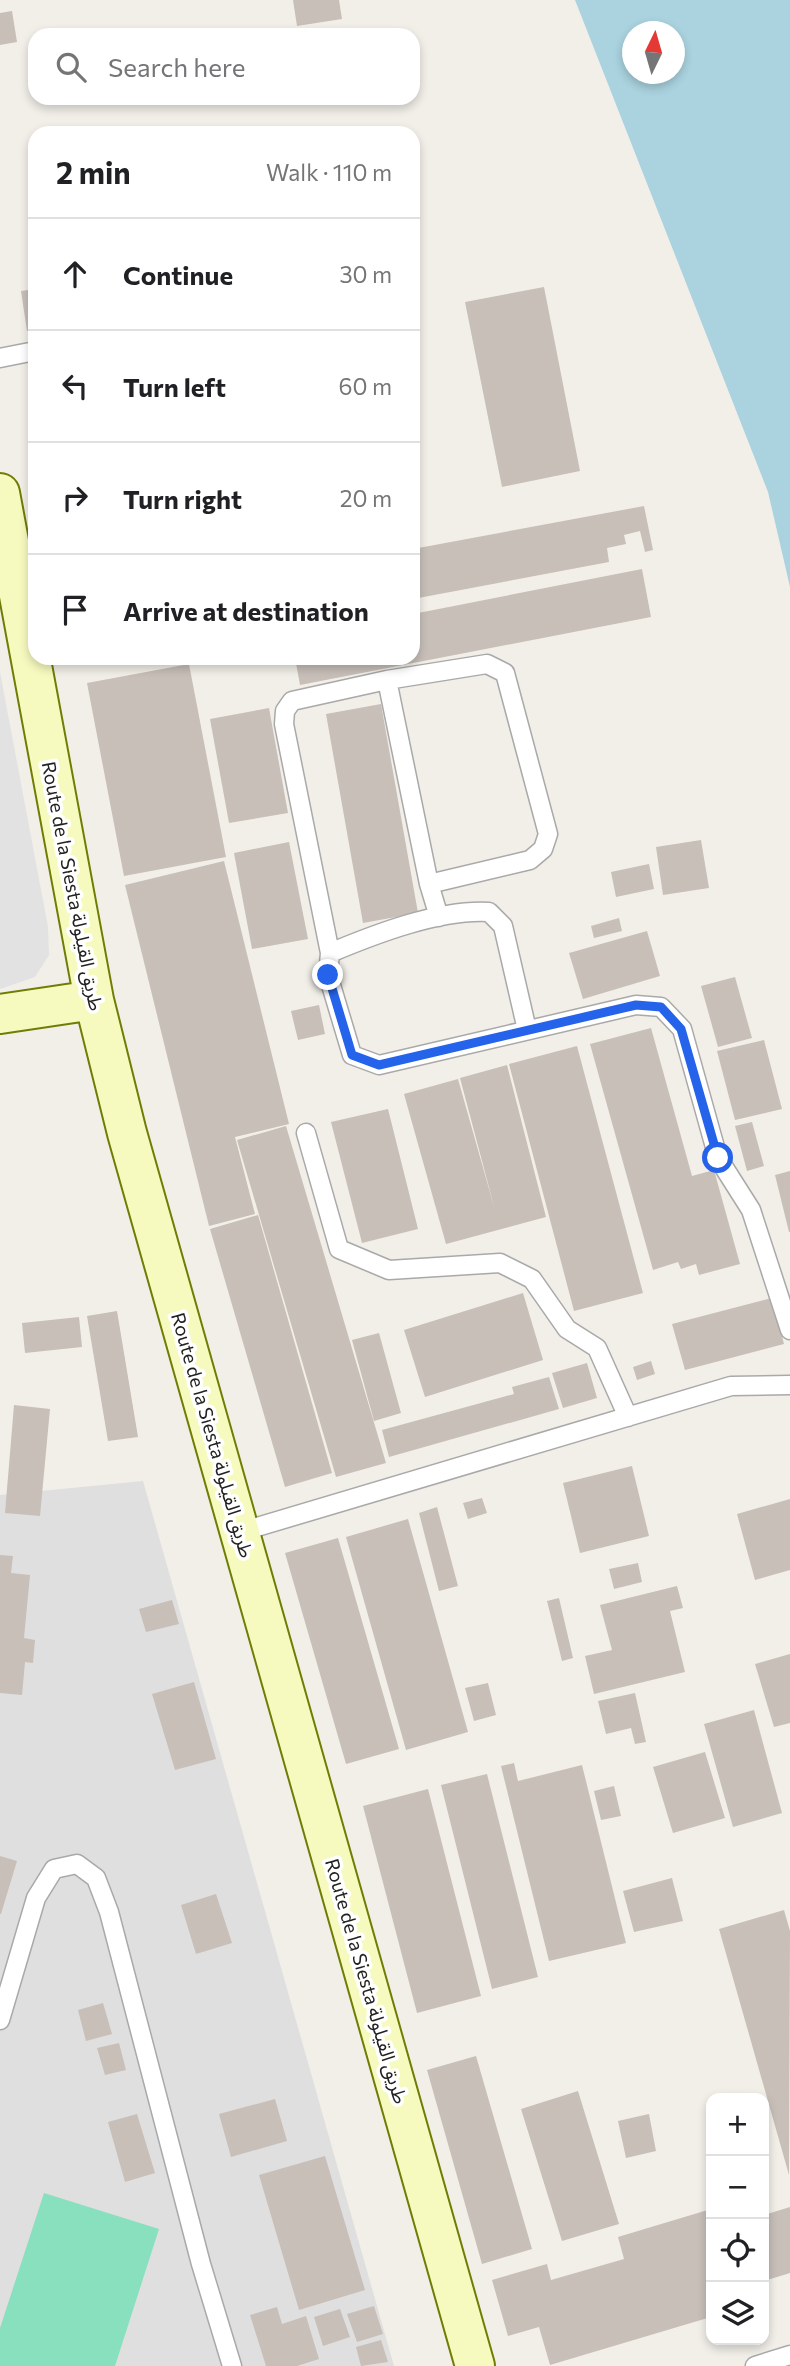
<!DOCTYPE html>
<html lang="en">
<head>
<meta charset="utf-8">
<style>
	:root { --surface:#fff; --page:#f2f2f2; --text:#202124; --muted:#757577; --line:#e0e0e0 }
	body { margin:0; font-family:Commissioner,"Noto Sans Arabic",sans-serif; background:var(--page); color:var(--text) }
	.controls { position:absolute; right:21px; bottom:21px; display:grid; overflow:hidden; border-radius:14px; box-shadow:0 4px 10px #0003 }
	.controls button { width:63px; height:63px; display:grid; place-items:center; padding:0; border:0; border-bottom:2px solid var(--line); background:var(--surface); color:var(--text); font:35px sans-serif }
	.compass { position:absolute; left:622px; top:21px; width:63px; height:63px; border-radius:50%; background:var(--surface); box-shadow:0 4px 10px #0003; rotate:5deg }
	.stop { position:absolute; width:21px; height:21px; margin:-16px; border:5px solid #2563eb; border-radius:50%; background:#fff }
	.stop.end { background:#2563eb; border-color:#fff; box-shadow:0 2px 7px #0008 }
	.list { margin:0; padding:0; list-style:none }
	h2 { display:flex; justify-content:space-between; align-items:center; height:91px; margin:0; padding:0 28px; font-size:30px }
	h2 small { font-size:23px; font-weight:400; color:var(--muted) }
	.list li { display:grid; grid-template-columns:46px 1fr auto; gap:21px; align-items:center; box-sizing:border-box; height:112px; padding:0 28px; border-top:2px solid var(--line) }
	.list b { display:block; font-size:26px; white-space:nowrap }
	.list em { font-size:23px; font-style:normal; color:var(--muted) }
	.icon { flex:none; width:38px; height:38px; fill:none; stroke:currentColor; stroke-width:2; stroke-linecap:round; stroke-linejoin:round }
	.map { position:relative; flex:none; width:790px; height:2366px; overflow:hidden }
	.search { position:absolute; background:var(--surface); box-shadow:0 4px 10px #0003; left:28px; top:28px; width:392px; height:77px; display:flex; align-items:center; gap:18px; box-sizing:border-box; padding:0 24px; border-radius:21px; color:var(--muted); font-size:26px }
	.panel { position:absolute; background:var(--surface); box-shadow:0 4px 10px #0003; left:28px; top:126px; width:392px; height:539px; border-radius:21px }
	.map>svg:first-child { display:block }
	.residential { fill:#e0dfdf }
	.pitch { fill:#88e0be }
	.parking { fill:#e2e2e2 }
	.water { fill:#aad3df; fill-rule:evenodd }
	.building { fill:#c7bfb8 }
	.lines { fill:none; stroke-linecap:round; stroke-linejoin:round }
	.lane-casing { stroke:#a9a9a9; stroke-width:21 }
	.secondary-casing { stroke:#707d05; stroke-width:42 }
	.lane { stroke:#fff; stroke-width:18 }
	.secondary { stroke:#f7fabf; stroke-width:38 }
	.route { stroke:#2563eb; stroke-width:9 }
	.labels { text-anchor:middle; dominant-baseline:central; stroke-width:7; stroke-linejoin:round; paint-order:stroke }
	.street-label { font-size:19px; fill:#222; stroke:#fff }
</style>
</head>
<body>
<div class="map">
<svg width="790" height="2366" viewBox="0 0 790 2366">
	<rect width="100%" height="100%" fill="#f2efe9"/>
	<path class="residential" d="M143,1481L394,2366H0V1495Z"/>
	<path class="pitch" d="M44,2193L159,2229L115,2366H0V2328Z"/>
	<path class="parking" d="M0,672L48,927L49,955L35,977L0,989Z"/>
	<path class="water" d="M575,0H790V587L768,492ZM632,32H674V74H632Z"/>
	<path class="building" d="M293,0H339L342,19L297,26Z
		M12,11L17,42L0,45V13Z
		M544,287L580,471L502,487L465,302Z
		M35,289V330L27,331L21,291Z
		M644,506L653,550L645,552L640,531L624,535L626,544L607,548L609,562L413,599V549Z
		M642,569L651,617L300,685L295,658H413V614Z
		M189,664L226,857L124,876L87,683Z
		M381,704L418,913L363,923L326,714Z
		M269,708L288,813L229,823L210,719Z
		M701,840L709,888L663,895L656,847Z
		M289,842L308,939L252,949L234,853Z
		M224,861L289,1124L235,1137L255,1214L209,1226L125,885Z
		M649,864L654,889L616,897L611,872Z
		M619,918L622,931L594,938L591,926Z
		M647,931L660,976L583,999L569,953Z
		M735,977L752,1038L718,1047L701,986Z
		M319,1005L325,1034L298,1040L291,1011Z
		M651,1028L692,1176L714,1170L740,1264L699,1275L696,1264L681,1269L678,1262L653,1270L590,1044Z
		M764,1040L782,1109L735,1120L717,1051Z
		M577,1046L643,1293L574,1311L509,1064Z
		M507,1065L546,1217L446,1244L404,1094L458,1079L495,1210L460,1078Z
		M388,1109L418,1229L362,1243L331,1122Z
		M752,1122L764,1166L747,1171L735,1126Z
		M286,1126L386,1463L336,1477L237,1140Z
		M790,1171V1232H789L775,1175Z
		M258,1215L332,1473L285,1487L210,1229Z
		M523,1293L543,1360L425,1397L404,1330Z
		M772,1298L784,1344L685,1370L672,1324Z
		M117,1311L138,1437L108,1441L87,1316Z
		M79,1317L82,1347L25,1353L22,1323Z
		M379,1333L401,1413L374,1421L352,1340Z
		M651,1361L655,1374L637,1380L633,1367Z
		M587,1363L597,1398L563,1408L552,1373Z
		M549,1377L559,1409L389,1457L382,1430L514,1394L512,1387Z
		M14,1405L50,1409L40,1516L5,1513Z
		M632,1466L649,1536L580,1553L563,1483Z
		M482,1498L487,1513L468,1519L463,1503Z
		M790,1499V1570L755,1580L737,1514Z
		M437,1507L458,1586L439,1591L419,1513Z
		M408,1519L468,1732L406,1750L346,1537Z
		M338,1538L399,1749L346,1764L285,1553Z
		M0,1555L13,1556L11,1573L30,1575L24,1638L35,1640L33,1663L25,1662L22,1695L0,1693Z
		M638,1563L642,1582L614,1589L609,1569Z
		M677,1586L683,1608L670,1611L685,1672L594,1694L585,1656L612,1650L600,1605Z
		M559,1598L573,1658L562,1661L547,1601Z
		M172,1600L179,1624L146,1632L139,1609Z
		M790,1654V1723L774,1727L755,1664Z
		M194,1682L216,1759L175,1770L152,1694Z
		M488,1683L496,1715L474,1721L465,1688Z
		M635,1693L646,1742L635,1744L631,1728L606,1734L598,1701Z
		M754,1710L782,1813L733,1827L704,1724Z
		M705,1752L725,1818L673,1833L653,1767Z
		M514,1763L518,1781L582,1765L626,1943L549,1961L501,1766Z
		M487,1774L538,1977L492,1989L441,1785Z
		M614,1786L621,1816L601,1820L594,1791Z
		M428,1789L481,1996L417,2013L363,1806Z
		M0,1856L17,1861L1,1914H0Z
		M672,1878L683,1921L634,1932L623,1891Z
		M216,1894L232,1943L196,1954L181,1905Z
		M784,1910L790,1931L789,2175L719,1929Z
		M103,2003L112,2034L86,2041L78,2010Z
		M119,2043L126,2070L105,2075L97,2048Z
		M476,2056L532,2249L482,2264L427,2070Z
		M578,2091L619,2224L562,2241L521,2109Z
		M275,2099L287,2141L231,2157L219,2114Z
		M137,2114L155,2173L125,2182L108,2122Z
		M649,2114L656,2151L626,2158L618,2121Z
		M325,2156L365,2290L299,2310L259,2175Z
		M790,2207V2273L764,2281V2215Z
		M711,2209V2317L550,2365L539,2327L508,2336L492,2280L547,2264L551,2280L624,2259L618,2237Z
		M374,2306L383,2334L357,2342L347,2314Z
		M277,2307L282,2324L306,2316L319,2359L297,2366H266L250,2315Z
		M340,2309L350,2337L323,2346L314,2317Z
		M381,2340L388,2362L361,2366L356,2347Z"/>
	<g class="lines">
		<g class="lane-casing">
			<path id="lane" d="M0,358L35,351
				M387,680L429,884
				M330,953L284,724L285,711L292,701L387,680L487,664L505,673L548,834L543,849L530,860L429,884L439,917
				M527,1030L503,926L489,912C440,909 375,934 330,953L328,975L352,1055L379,1065L636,1005L661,1007L682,1029L718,1158L751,1210L790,1330
				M306,1133L339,1249L389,1270L500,1263L532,1279L567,1329L597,1348L628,1417
				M240,1532L731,1386L790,1385
				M0,2020L36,1898L54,1869L77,1864L96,1878L109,1912L201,2264L232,2366
				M755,2366L790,2355"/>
		</g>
		<g class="secondary-casing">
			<path id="secondary" d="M0,493L94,1000L127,1133L475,2366
				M0,1014L94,1000"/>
		</g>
		<use href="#lane" class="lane"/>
		<use href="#secondary" class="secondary"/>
	</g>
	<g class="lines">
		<path class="route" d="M328,975L352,1055L379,1065L636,1005L661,1007L681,1029L718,1158"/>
	</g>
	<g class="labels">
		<g class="street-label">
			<text transform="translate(73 886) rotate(79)">Route de la Siesta طريق القيلولة</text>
			<text transform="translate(213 1435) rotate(74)">Route de la Siesta طريق القيلولة</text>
			<text transform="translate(367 1981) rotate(74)">Route de la Siesta طريق القيلولة</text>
		</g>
	</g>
</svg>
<div class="controls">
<button>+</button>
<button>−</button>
<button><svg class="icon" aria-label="locate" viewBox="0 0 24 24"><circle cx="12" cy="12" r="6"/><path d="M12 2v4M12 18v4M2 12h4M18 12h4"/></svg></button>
<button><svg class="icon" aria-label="layers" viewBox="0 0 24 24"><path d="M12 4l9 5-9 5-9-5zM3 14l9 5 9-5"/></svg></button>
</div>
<svg class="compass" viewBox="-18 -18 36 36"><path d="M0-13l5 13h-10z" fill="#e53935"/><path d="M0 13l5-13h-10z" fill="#757577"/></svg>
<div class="stop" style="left:718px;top:1158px"></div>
<div class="stop end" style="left:328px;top:975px"></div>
<div class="search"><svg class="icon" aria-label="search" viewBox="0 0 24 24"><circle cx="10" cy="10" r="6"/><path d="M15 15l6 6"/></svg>Search here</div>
<section class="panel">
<h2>2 min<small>Walk · 110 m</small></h2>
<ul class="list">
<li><svg class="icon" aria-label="ahead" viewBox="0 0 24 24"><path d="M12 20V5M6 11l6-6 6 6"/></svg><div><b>Continue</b></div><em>30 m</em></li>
<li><svg class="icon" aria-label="left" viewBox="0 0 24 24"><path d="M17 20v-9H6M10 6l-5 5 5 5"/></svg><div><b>Turn left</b></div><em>60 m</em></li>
<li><svg class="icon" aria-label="right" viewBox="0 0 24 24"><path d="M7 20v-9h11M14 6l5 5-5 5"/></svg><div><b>Turn right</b></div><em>20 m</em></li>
<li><svg class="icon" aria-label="arrive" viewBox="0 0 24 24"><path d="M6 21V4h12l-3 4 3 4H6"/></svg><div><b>Arrive at destination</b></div></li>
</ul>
</section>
</div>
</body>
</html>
